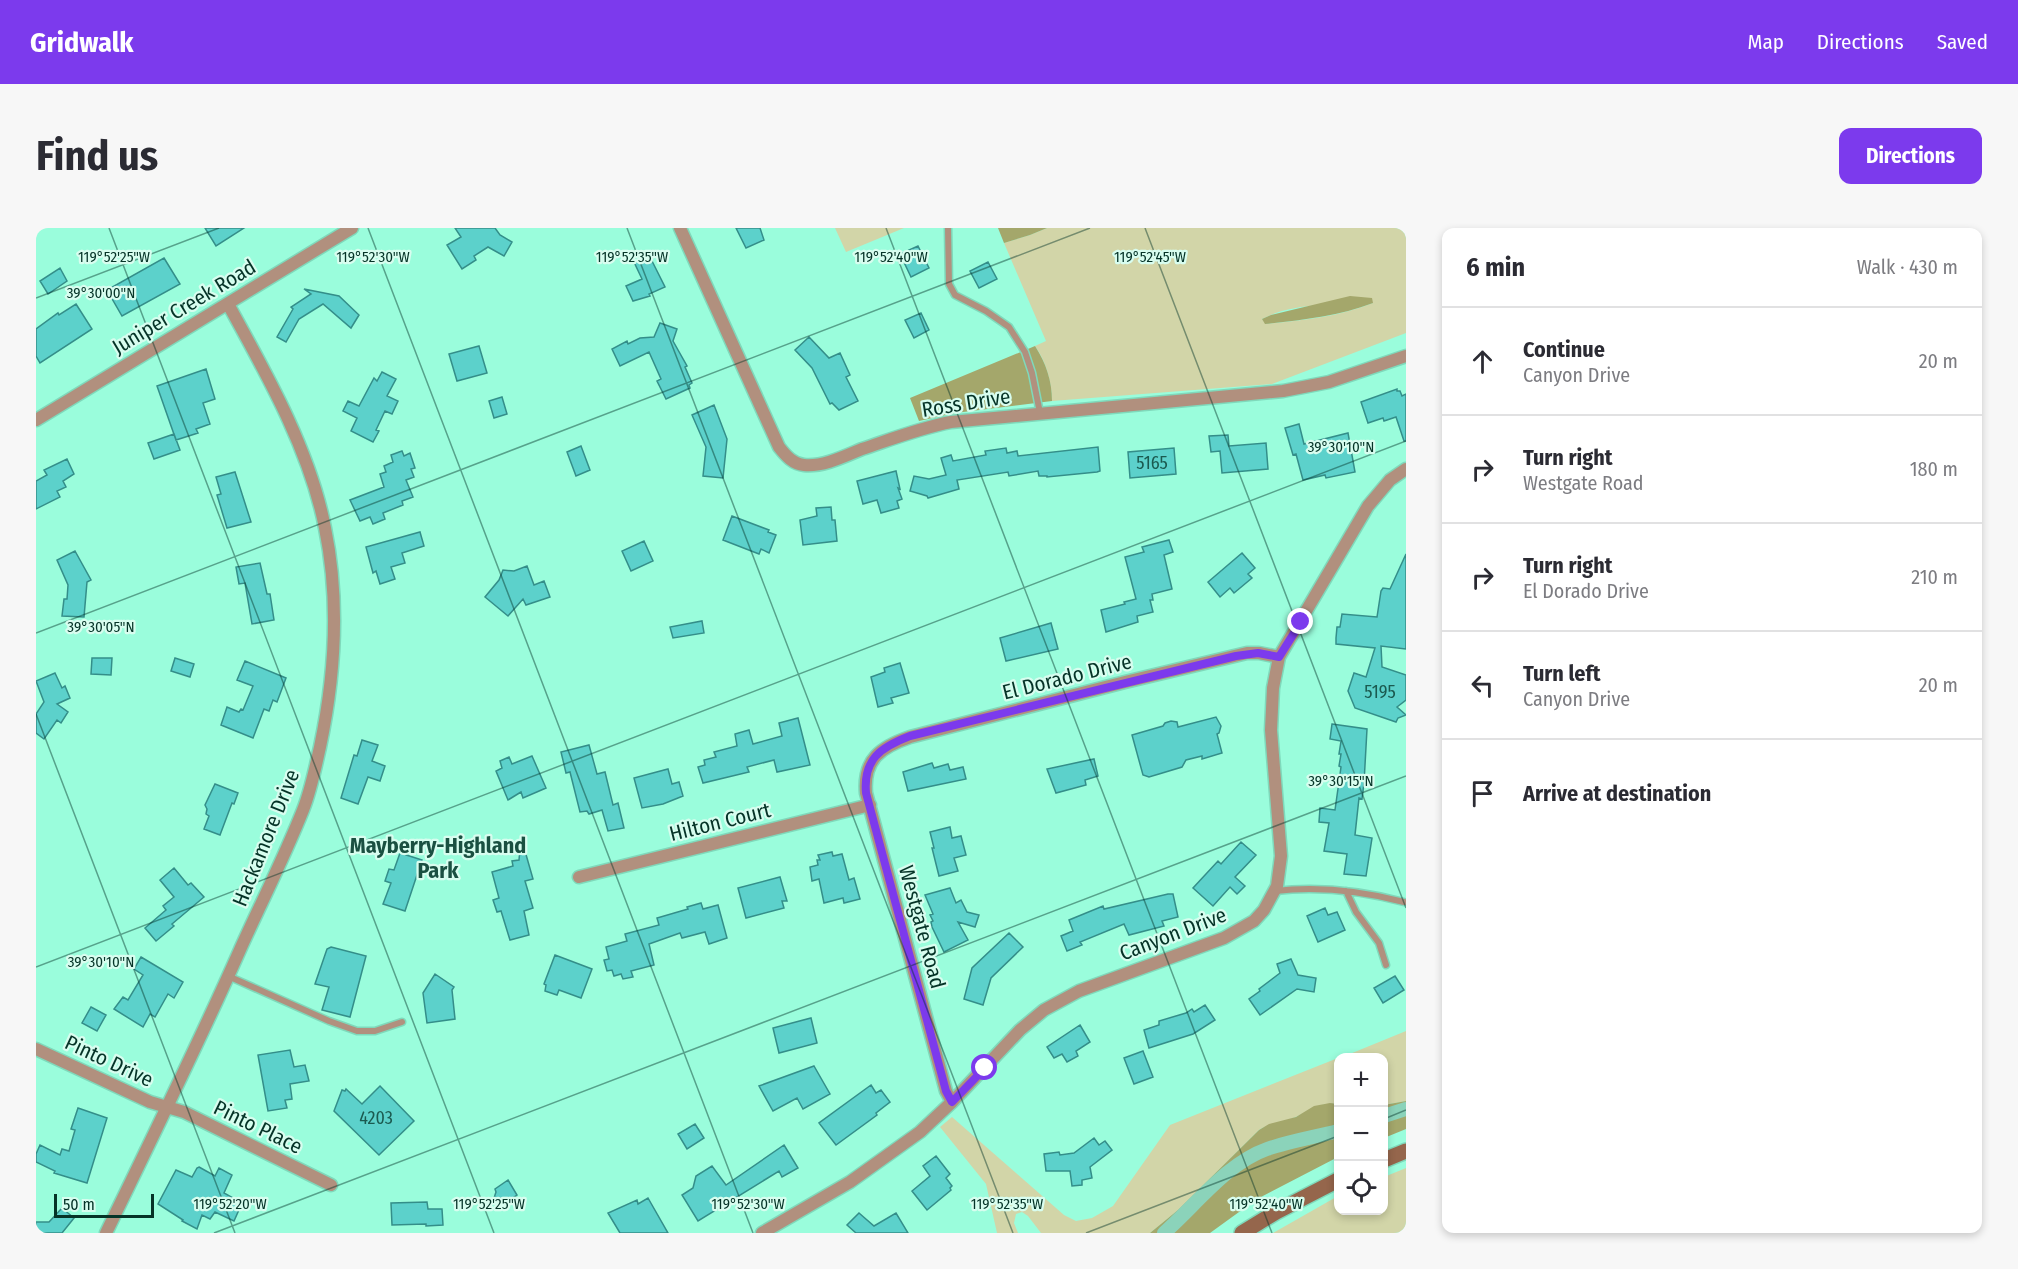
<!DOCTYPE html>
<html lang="en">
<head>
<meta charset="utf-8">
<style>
	:root { --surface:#fff; --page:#f7f7f7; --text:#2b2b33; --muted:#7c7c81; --line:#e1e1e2; --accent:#7c3aed }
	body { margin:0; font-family:"Fira Sans Condensed",sans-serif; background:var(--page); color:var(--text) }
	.controls { position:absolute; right:18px; bottom:18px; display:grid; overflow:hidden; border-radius:12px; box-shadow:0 3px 9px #0003 }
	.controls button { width:54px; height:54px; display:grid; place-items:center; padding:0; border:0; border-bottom:2px solid var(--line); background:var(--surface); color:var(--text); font:30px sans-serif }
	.scale { position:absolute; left:18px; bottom:15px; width:100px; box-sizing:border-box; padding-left:6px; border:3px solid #053327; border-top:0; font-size:16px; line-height:21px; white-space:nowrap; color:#053327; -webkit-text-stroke:4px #d8fdef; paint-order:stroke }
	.stop { position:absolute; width:18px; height:18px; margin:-14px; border:4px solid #7c3aed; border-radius:50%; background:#fff }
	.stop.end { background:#7c3aed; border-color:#fff; box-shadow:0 2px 6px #0008 }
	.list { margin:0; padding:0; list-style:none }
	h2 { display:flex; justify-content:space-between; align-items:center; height:78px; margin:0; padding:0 24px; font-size:26px }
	h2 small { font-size:20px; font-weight:400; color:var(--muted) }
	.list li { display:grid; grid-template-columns:39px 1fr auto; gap:18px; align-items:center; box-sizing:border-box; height:108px; padding:0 24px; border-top:2px solid var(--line) }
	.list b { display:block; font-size:22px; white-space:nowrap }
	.list p { margin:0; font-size:20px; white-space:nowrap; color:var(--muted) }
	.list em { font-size:20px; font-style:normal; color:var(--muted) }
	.icon { flex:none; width:33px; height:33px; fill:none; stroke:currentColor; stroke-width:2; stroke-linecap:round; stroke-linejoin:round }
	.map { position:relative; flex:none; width:1370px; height:1005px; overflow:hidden; border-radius:12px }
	header { display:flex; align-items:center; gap:36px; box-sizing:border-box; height:84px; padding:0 30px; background:var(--accent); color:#fff }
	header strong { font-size:28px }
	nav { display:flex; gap:33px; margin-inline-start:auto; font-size:21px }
	.intro { display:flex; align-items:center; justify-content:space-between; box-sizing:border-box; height:144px; padding:0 36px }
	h1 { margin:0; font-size:42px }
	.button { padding:15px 27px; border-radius:12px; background:var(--accent); color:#fff; font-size:21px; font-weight:700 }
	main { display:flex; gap:36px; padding:0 36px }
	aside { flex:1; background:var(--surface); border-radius:12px; box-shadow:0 3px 9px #0003 }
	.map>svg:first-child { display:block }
	.green { fill:#d2d5a8; fill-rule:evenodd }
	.forest { fill:#a4a76b }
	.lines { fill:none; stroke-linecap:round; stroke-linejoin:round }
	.canal { stroke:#8bd3ba; stroke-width:14 }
	.building { fill:#5cd1cb; stroke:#348e89; stroke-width:1.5 }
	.service-casing { stroke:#7fd9bb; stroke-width:9 }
	.minor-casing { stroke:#7fd9bb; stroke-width:15 }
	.secondary-casing { stroke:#7fd9bb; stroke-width:18 }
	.service { stroke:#b1907e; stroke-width:6 }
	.minor { stroke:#b1907e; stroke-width:12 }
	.secondary { stroke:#95664c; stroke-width:15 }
	.route { stroke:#7c3aed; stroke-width:8 }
	.ticks { fill:none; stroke:#053327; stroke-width:1.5; stroke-opacity:0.45 }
	.labels { text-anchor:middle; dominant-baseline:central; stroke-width:4.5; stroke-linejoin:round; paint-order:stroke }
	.number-label { font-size:18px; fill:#1b5a50 }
	.street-label { font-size:21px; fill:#053327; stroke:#d8fdef }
	.neighbourhood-label { font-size:22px; font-weight:bold; fill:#1a5041; stroke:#d8fdef }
	.ticks-label { font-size:15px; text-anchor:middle; fill:#053327; stroke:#d8fdef; stroke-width:4.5; stroke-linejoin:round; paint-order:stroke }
</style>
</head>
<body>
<header>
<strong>Gridwalk</strong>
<nav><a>Map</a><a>Directions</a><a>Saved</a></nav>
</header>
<div class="intro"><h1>Find us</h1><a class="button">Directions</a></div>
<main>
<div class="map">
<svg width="1370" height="1005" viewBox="0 0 1370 1005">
	<rect width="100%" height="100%" fill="#9afddc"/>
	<path class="green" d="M799,0H868L810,24Z
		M1011,0H1370V105L1236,156L1016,173C1016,155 1010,133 999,118L1010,113L968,15L994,7ZM1337,75C1303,89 1266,92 1230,96L1226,91C1258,74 1301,77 1337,75Z
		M1370,803V873L1348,877V830H1304Z
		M1302,830V876C1279,874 1270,887 1249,893C1239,896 1232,896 1223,902L1142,982L1114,1005H1005L992,988L986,984L980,986L978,995L982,1005H961L950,956L904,899L916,889L1028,987L1040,993L1056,990L1077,978L1134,897Z
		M1370,940V1005H1237L1302,968V982H1348V949Z"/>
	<path class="forest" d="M962,0H1011L994,7L968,15Z
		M1314,68L1336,70L1337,75C1303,88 1266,92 1229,96L1226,91L1235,87Z
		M999,118C1010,135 1016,153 1016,173L919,185L883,193L874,170Z
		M1370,873V901L1348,910V877Z
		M1294,875L1302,876V929L1221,971L1174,1005H1114L1142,982L1223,902L1233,896L1260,889L1278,878Z"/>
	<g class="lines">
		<path class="canal" d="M1348,888L1370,881
			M1128,1005C1159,978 1191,935 1231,921C1254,913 1279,909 1302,903"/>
	</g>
	<path class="building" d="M169,0H208L180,18Z
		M419,0H459L464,7L476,14L468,28L452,19L438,28L440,32L426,41L411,17L425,9Z
		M700,0H724L728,12L710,20Z
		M882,18L893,40L875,49L864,26Z
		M613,27L629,59L613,66L614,68L597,73L590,58L606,51L598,34Z
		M128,30L144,56L86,88L71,62Z
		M952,34L961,51L943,60L934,43Z
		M24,40L31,53L12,66L4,53Z
		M268,61L303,68L323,87L315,100L287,76L263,91L250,114L241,109L257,81L255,79L275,66Z
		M40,76L56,101L4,135L0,128V101L22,85L23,87Z
		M885,85L893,102L878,110L869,92Z
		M624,95L641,101L637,113L651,138L649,139L656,155L653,157L654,160L630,171L621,153L625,151L613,124L584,138L576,121L591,113L592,116L604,110L618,109Z
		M773,109L793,130L804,125L814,147L810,149L822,173L803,182L796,175L794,176L776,140L759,122Z
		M443,118L451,145L421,153L413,126Z
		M170,141L179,171L167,175L174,196L160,201L162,205L140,212L121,158Z
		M346,144L360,151L351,168L362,173L356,186L349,183L340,202L343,203L337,214L315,203L321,190L307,183L312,173L323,178L338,150L341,153Z
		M1361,161V163H1364L1366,168L1370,166V213H1368L1360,189L1348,193L1347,190L1332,195L1325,174Z
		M466,169L471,186L458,190L453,173Z
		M678,177L691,211L687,250L667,248L670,219L656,187Z
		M1263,196L1268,216L1312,205L1319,244L1290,250L1289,247L1267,252L1260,226L1257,227L1249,200Z
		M138,206L144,222L118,231L112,215Z
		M1192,207L1193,218L1230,215L1232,241L1186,245L1184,223L1175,224L1173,208Z
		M545,218L554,242L540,248L531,224Z
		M1062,219L1064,243L1061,244L1011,249V248H1003L1002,243L973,248L972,244L921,252L923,261L892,270L891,268L874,263L878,248L893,251L910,247L905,230L915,227L917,233L950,227L949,223L970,220L971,225L981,223L982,228Z
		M1138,220L1140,246L1094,250L1092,224Z
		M366,223L368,228L374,225L379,240L375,241L378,249L370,252L377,269L366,273L367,277L347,285L349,291L337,296L334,289L324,293L314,272L348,259L344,246L350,244L348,238L357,234L355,227Z
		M31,231L38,246L27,253L30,259L21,263L24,269L0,281V253L11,247L8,242Z
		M860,243L864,261L862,260L866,271L861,273L863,280L845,285L841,272L827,276L821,253Z
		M199,244L215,294L191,300L181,267L185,266L180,249Z
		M795,279L796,292H799L801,313L767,317L764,292L781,288L780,280Z
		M696,288L733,302L732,304L740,307L733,325L725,321L723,326L687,312Z
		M384,304L388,318L366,325L369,335L355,339L359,351L344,356L340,343L337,345L330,319Z
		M1133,312L1137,324L1128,327L1136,361L1116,366L1117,372H1114L1117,384L1101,388L1102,394L1070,404L1065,382L1089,376L1088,374L1100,371L1089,329L1108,324L1106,319Z
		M608,313L617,333L595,343L586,323Z
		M39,323L55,352L51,354L48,389L26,388L28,371H31L32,357L21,332Z
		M1206,325L1219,340L1212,346L1216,350L1198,365L1194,360L1184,369L1172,354Z
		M1370,326V421L1345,418L1346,439L1370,447V472L1361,479L1370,487L1362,490L1360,494L1319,480L1312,463L1318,445L1330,449L1339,420L1300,416V410L1301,399H1304L1306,386L1341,389L1345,363L1347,360L1354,361Z
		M224,335L231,366H234L238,392L216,396L209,355L203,356L200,339Z
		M491,338L498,357L508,353L514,369L490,377L487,371L472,388L449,369L463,352L467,342L478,343Z
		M666,393L668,405L637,410L634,399Z
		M1015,395L1022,421L970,433L964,410Z
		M56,430H76L75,447L55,446Z
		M139,430L158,436L154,449L135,443Z
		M209,433L250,450L241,474L237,472L233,483L228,481L217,510L185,497L191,479L203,484L205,481L207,482L217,458L201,452Z
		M864,435L873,465L855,470L857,475L842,479L835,449L849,444L848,440Z
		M19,445L26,460L29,458L34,470L21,476L32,484L25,495L21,492L8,511L0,505V486L8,474L0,453Z
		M1180,489L1185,498L1183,505L1181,506L1186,525L1166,531V528L1150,532L1146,539L1123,546L1113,549L1107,547L1096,507L1127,498L1129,495L1135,493L1141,494L1142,499Z
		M762,490L774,537L741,544L738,532L711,539L713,544L667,555L662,539L669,537L668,532L680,529L678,524L701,518L699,506L713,502L717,516L746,508L743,495Z
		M1296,496L1331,501L1328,555L1326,571L1323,570L1319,607L1336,610L1330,648L1308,646L1311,626L1288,623L1293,595L1283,594L1284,580L1299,582L1305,539L1303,538L1305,526H1303L1305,513L1294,511Z
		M326,512L342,517L336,533L349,538L344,553L332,549L322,576L305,570L318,527L321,528Z
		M553,517L561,546L569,544L577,577L582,575L588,600L572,603L566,582L553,586L551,583L544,584L534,544L530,545L525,524Z
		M496,528L510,560L487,570L485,564L472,572L460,543L466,540L464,533L473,529L476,536Z
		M1058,531L1062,548L1049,552L1050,557L1020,565L1011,541Z
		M896,535L898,540L912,536L914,542L927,539L930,551L872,563L867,544Z
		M632,541L636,556L643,554L647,568L627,576L606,580L598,550Z
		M179,556L202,565L198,576L196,575L184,607L168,601L173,588L170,586L171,581L169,577Z
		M914,599L916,610L925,608L930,627L918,630L922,643L903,648L896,620H898L894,604Z
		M485,609L497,651L489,653L497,680L488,683L493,707L474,712L465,683L461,684L457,672L463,670L456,644L477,638L476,633L483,632Z
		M1205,614L1220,627L1199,649L1209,658L1201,666L1194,659L1177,678L1157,660L1182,633L1185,636Z
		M796,624L797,628L806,626L813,652L818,650L824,671L808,675L807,670L788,675L783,651L776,653L774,639L782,637L781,632H784L782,627Z
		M364,625L386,632L369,683L347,676L355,655L349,653L353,641L358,642Z
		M138,640L152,657L155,655L168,669L136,696L138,698L120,713L109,700L130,682L127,678L138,669L124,652Z
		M744,649L751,673H746L748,680L710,690L702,660Z
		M914,660L920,675L925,672L931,684L943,687L939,699L922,694L932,712L908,724L896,699L895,694L897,693L894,687L897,686L889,667Z
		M1132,666H1137L1142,689L1126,693L1128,698L1093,707L1088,696L1044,714L1046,717L1031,723L1025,708L1037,703L1033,692L1067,678L1068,681Z
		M665,675L667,681L682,677L691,710L673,716L669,704L646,710L644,705L613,716L618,737L595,743L597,749L587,751L585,746L578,748L576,742L571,743L568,732L573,731L570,719L591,713L589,706L623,697L621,690L652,681L651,679Z
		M1289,680L1292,687L1301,684L1309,702L1282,714L1271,688Z
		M973,705L987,719L955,750L947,777L928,771L936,740Z
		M295,719L330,728L314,789L286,782L293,759L279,756L291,721Z
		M519,727L556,741L545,770L523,762L521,767L509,763L510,757L508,756Z
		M105,729L147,754L138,770L132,766L119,789L114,786L107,799L78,781L87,769L92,772L107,747L98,741Z
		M1255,731L1262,747L1280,750L1278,764L1261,761L1224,787L1213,771L1224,763L1223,761L1244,745L1241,736Z
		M399,746L418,759L416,762L419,791L391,795L387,765Z
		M1359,748L1368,762L1347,775L1338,760Z
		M1169,777L1179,792L1157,806L1113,820L1108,802L1123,797V793L1150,785L1156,781L1158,784Z
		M55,779L70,787L61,803L46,795Z
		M775,790L781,815L743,825L737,800Z
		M1044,797L1054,814L1040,823L1042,828L1031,834L1026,826L1018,830L1011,819Z
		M254,822L258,839L269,837L273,853L254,856L256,871L249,872L251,880L232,883L222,827Z
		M1107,823L1117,849L1098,856L1088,830Z
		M778,838L794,866L767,881L761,870L737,883L723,858Z
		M835,857L840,865L845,862L854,874L840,885L841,887L800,917L783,895Z
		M344,858L378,893L343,927L298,883L306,862L309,863L310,861L326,876Z
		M42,880L71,890L51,955L18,945L19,943L0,934V926L4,917L24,927L26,921L33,923L39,902L35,901Z
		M659,896L668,910L651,921L642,906Z
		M1058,910L1063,917L1069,913L1076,922L1054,939L1056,950L1046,952V957L1036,958L1034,943H1010L1008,926L1023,924L1024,927L1038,925Z
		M748,917L762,940L746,949L743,943L662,993L646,967L657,960L660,948L676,938L690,957Z
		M900,928L914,946L910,950L916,958L914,960L915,962L891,982L876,963L894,948L887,938Z
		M163,939L179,948L183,940L196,947L188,965L206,975L198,993L179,984L174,991L166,987L161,1001L146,993L147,992L122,976L140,942L156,949L161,940Z
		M472,952L481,967L468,976L465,970H458L460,964L459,961Z
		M612,970L632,1005H584L572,985L601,972L602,976Z
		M391,974L392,981H406L407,997L390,998V996L356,997L355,975Z
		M26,980L38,990L26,1005H0V994H13Z
		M823,985L838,998L860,985L872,1005H820L811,997Z"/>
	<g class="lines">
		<g class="service-casing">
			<path id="service" d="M912,0L913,56L919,67L950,83L973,99L989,124L996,145L1004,185
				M1239,663C1282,658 1326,663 1368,674
				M1310,663L1320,684L1343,715L1350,737
				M192,748L293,793L321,803H339L366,794"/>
		</g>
		<g class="minor-casing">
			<path id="minor" d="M644,0L743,219C750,228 757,236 768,237C787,239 809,228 826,221C856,211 884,200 915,194L1247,163L1293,154L1370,128
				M0,192L316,0
				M543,649L834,577
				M0,821L114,874L148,884L295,957
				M916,874L910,863L830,565C827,531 845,519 874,509L1089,454L1211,425H1223L1243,429
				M70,1005C115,912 161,819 203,724C224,677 248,630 267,582C275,562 279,541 284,519C299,448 304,373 289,300C274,222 230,145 192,76
				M726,1005L814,954L884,904L916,874L984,802L1008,782L1043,763L1188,710L1218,693L1228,682L1241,658L1245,628L1235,502L1237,460L1243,429L1332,278L1354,252L1370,241"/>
		</g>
		<g class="secondary-casing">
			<path id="secondary" d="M1348,932L1370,923
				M1206,1005L1240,984L1302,952"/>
		</g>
		<use href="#service" class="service"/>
		<use href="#minor" class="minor"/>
		<use href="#secondary" class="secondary"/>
	</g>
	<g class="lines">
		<path class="route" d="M949,840L916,874L910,863L830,565C827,531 845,519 874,508L1200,428L1222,425L1243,429L1265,394"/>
	</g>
	<path class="ticks" d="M73,0L458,1005M332,0L717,1005M591,0L977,1005M850,0L1236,1005M1109,0L1370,680M1368,0L1370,5M0,70L183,0M0,405L1054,0M0,486L199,1005M0,739L1370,213M1348,891L1370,882M178,1005L1370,548M1050,1005L1302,908"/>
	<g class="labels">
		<g class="number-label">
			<text x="1116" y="235">5165</text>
			<text x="1344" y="464">5195</text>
			<text x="340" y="890">4203</text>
		</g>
		<g class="street-label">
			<text transform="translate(148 79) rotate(-31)">Juniper Creek Road</text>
			<text transform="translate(930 175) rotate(-9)">Ross Drive</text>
			<text transform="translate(1031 449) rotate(-14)">El Dorado Drive</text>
			<text transform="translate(684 594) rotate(-14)">Hilton Court</text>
			<text transform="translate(230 610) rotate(-68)">Hackamore Drive</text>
			<text transform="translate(886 699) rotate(75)">Westgate Road</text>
			<text transform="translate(1137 706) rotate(-21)">Canyon Drive</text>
			<text transform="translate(73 833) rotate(25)">Pinto Drive</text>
			<text transform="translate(222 899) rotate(26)">Pinto Place</text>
		</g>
		<g class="neighbourhood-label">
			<text x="402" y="617">Mayberry-Highland<tspan x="402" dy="25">Park</tspan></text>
		</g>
	</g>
	<g class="ticks-label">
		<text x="596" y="34">119°52'35"W</text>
		<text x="78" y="34">119°52'25"W</text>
		<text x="337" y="34">119°52'30"W</text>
		<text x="855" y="34">119°52'40"W</text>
		<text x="1114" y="34">119°52'45"W</text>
		<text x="65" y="70">39°30'00"N</text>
		<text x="1305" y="224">39°30'10"N</text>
		<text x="65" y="404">39°30'05"N</text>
		<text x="1305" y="558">39°30'15"N</text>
		<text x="65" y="739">39°30'10"N</text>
		<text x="194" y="981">119°52'20"W</text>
		<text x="453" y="981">119°52'25"W</text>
		<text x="712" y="981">119°52'30"W</text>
		<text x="971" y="981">119°52'35"W</text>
		<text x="1230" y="981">119°52'40"W</text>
	</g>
</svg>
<div class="controls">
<button>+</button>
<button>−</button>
<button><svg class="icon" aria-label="locate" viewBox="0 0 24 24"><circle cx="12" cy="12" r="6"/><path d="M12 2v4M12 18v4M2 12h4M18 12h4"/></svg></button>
</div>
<div class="scale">50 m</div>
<div class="stop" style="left:949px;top:840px"></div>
<div class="stop end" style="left:1265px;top:394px"></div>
</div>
<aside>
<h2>6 min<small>Walk · 430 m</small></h2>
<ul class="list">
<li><svg class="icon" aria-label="ahead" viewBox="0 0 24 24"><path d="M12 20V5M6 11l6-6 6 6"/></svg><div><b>Continue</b><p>Canyon Drive</p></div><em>20 m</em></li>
<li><svg class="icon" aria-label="right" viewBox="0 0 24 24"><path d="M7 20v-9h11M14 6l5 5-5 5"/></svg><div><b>Turn right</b><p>Westgate Road</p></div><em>180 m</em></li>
<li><svg class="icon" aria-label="right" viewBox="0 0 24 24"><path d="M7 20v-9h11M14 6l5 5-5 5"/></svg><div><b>Turn right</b><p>El Dorado Drive</p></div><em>210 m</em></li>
<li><svg class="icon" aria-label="left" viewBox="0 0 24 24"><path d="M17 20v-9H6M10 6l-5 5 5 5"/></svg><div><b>Turn left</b><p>Canyon Drive</p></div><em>20 m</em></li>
<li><svg class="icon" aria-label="arrive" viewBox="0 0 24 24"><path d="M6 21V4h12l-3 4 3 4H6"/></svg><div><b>Arrive at destination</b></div></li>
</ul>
</aside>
</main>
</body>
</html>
